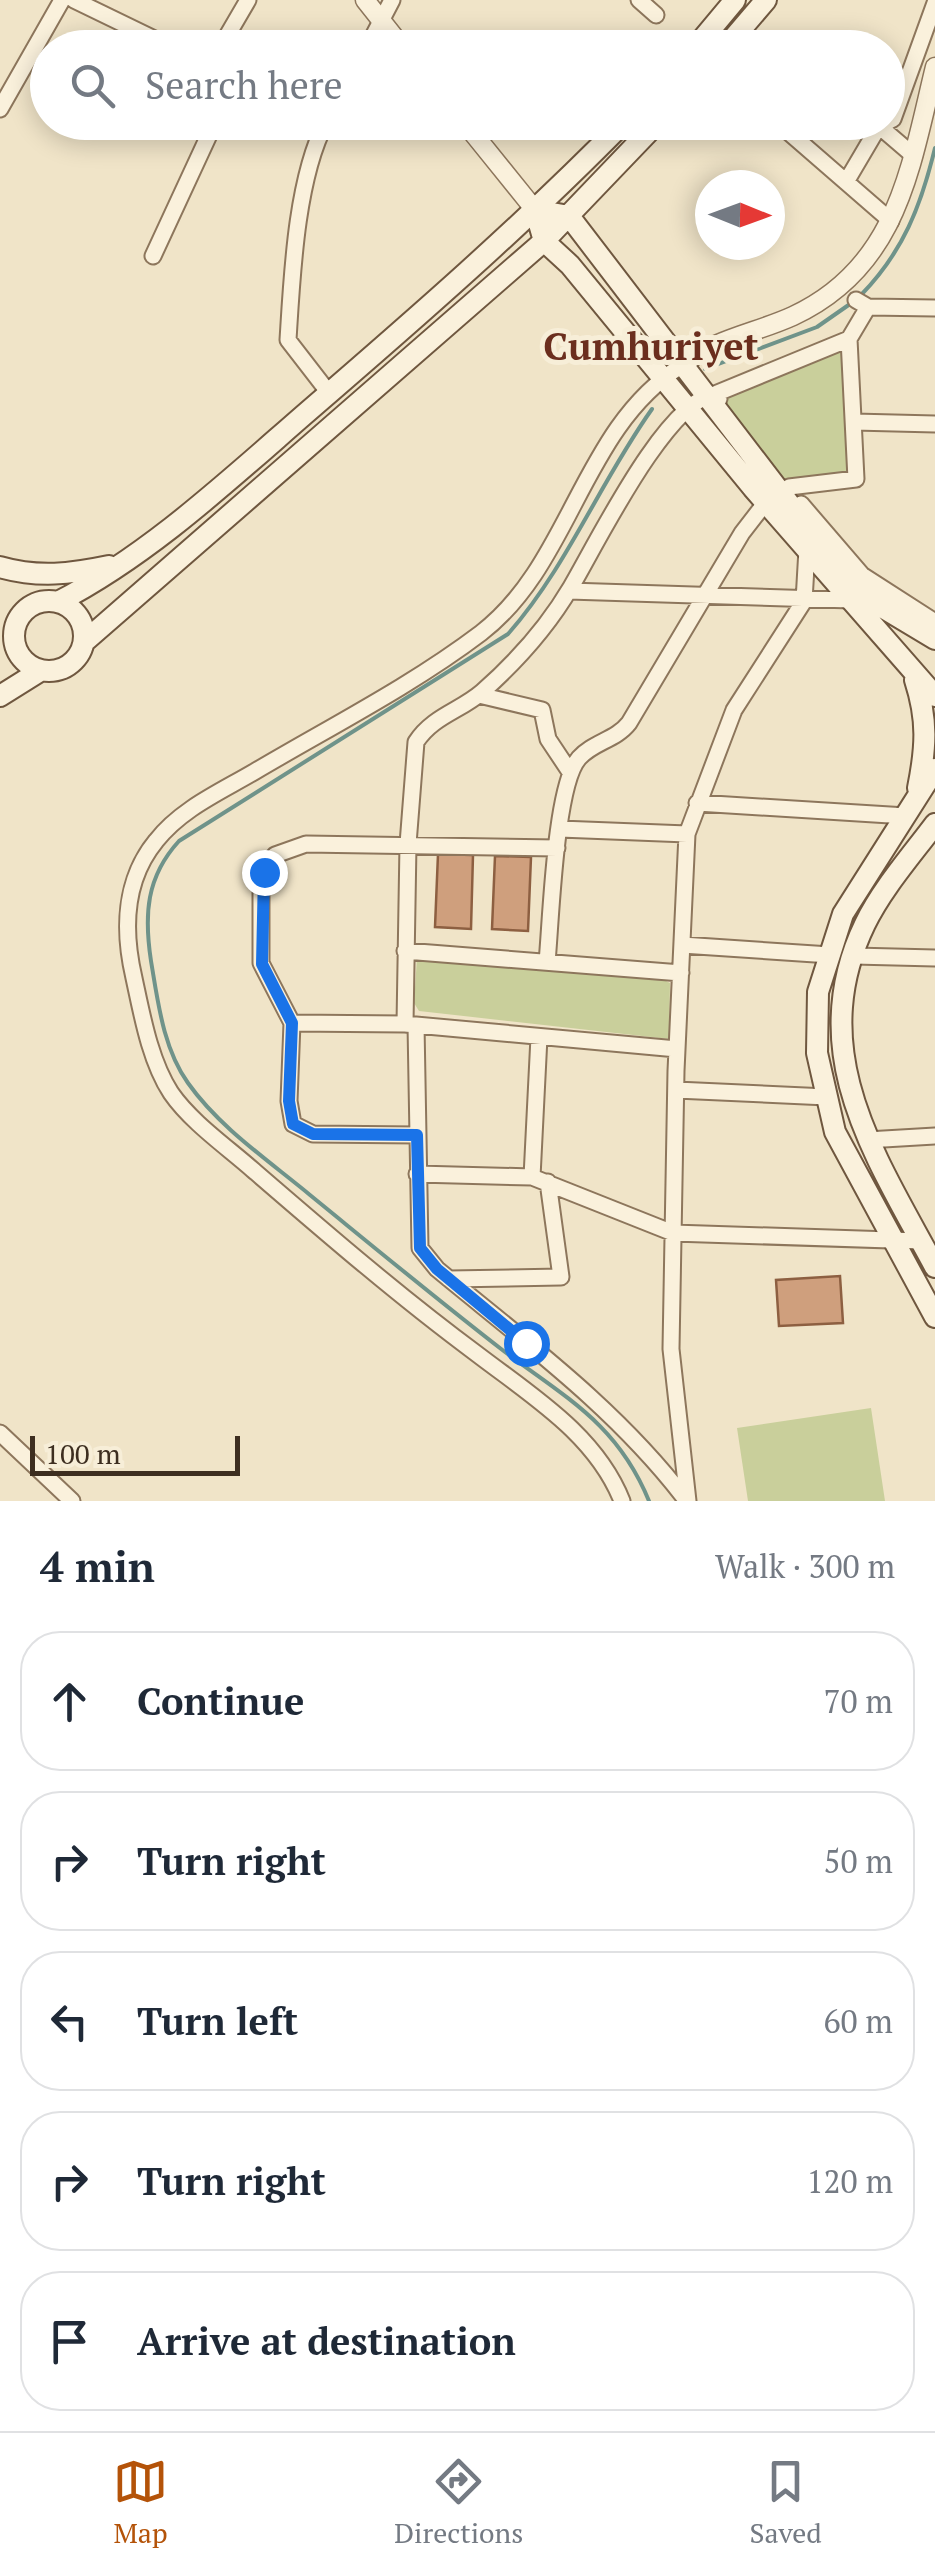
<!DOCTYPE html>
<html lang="en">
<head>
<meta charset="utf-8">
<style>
	:root { --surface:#fff; --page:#f2f2f3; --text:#1f2937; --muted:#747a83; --line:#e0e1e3; --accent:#b45309 }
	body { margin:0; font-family:"PT Serif",serif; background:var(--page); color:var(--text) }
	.compass { position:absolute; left:695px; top:170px; width:90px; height:90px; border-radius:50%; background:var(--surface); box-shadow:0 5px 25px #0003; rotate:91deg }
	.scale { position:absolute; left:30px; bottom:25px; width:210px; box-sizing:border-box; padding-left:10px; border:5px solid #3d2e20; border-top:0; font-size:28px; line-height:35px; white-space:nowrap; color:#3d2e20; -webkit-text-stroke:8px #f7eed8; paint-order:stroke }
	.stop { position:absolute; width:30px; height:30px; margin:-22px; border:8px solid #1a73e8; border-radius:50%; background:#fff }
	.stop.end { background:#1a73e8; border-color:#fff; box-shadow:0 2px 10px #0008 }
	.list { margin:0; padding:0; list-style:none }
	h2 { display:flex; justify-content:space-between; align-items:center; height:130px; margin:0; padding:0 40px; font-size:42px }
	h2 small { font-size:32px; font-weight:400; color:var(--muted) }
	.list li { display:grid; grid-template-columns:65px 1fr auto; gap:30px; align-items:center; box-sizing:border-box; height:140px; margin:0 20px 20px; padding:0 20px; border:2px solid var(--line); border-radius:40px }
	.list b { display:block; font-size:38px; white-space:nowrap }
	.list em { font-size:32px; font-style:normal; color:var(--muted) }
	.icon { flex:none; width:55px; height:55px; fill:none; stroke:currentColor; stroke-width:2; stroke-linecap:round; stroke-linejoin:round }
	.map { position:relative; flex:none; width:935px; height:1501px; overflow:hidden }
	.search { position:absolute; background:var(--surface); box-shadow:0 5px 25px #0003; left:30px; right:30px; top:30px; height:110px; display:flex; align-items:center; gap:25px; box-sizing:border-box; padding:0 35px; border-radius:55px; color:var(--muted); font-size:38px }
	.sheet { height:930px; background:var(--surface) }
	nav { display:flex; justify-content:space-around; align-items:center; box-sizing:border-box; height:140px; border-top:2px solid var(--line); background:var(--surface); font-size:28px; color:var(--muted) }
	nav a { display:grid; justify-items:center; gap:5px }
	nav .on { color:var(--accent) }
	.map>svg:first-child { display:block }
	.green { fill:#c9cf9b }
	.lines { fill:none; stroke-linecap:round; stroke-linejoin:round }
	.stream { stroke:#6f938a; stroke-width:4 }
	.building { fill:#cf9f7d; stroke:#8d5f41; stroke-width:2.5 }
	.minor-casing { stroke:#8d765c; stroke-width:19 }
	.tertiary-casing { stroke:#8d765c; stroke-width:21 }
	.secondary-casing { stroke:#6f573f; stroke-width:24 }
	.minor { stroke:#faf1dc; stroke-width:15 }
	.tertiary { stroke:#faf1dc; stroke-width:18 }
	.secondary { stroke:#faf1dc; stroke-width:20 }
	.route { stroke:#1a73e8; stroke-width:12 }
	.labels { text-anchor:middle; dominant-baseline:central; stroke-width:10; stroke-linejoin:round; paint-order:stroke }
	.district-label { font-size:38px; font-weight:bold; fill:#6b2e1e; stroke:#f7eed8 }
</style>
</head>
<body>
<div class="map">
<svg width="935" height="1501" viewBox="0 0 935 1501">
	<rect width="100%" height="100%" fill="#f0e4c8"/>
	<path class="green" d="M846,344L853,478L790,486L720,396Z
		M417,958L662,979L670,983L669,1039L419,1011L414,1003Z
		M871,1408L885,1501H748L737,1428Z"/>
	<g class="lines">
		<path class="stream" d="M861,295C903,252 921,206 935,148
			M705,369L817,327L850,304
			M649,1501C618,1425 568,1399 505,1352C439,1301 375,1248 310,1195C269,1161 219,1127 188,1083C163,1048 158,1002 151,961C144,915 146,877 179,841L508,634C567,567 600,482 652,409"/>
	</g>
	<path class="building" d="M438,854L473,855L471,929L435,927Z
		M495,856L531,857L528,931L492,929Z
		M840,1276L843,1323L779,1326L776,1280Z"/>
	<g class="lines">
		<g class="minor-casing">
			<path id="minor" d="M74,0L173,48
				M639,0L656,15
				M220,48L248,0
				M367,48L392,0
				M0,109L62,0
				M326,122C296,179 292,276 288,340L329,393
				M777,122L891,221
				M879,126L914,156
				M846,182L879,126L893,119L935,3
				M153,256L215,122
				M856,300L868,307L935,308
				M719,399L715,394L849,339
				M854,422L935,424
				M789,487L856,479L849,339L868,307
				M801,504L862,575L935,622
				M569,591L851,600
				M479,695L542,710L548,739L570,772
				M697,803L906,816
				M560,829L687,834
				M682,945L830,955
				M405,951L681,973
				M854,956L935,958
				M547,962C551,921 555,785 579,758C593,742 616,740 629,723L742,533L766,502
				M292,1023L405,1024L677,1049
				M405,1024L408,844L416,742C433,716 460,711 482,692C516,662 548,626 571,587C597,543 666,401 715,394
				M416,1025L420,1248L437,1269C524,1341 617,1409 686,1500
				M676,1090L827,1097
				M417,1135L313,1134L293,1124L289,1101L292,1023L261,963V893L264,872L275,855L306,844L557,848
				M867,1140L935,1136
				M417,1174L532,1177L673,1233L921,1241
				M532,1177L539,1037
				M449,1279L561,1277L548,1182
				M0,1433L72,1501
				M622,1501C596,1435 532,1396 477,1354C400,1297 326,1233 253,1170C227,1147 191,1122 171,1093C150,1061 142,1015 134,978C123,931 124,880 156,841C181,809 220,792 254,772C330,727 411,686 481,633C572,563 581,429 681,366
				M688,1501L671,1349L676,1071L687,834L734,710L804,601L807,549"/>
		</g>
		<g class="tertiary-casing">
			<path id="tertiary" d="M365,0L403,48
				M464,122L535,210
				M681,366C713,339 756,333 793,316C898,267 910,169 935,67"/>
		</g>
		<g class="secondary-casing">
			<path id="secondary" d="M695,48L735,0
				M725,48L766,0
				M0,567C38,578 71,574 109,566
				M14 636a35 35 0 1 1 70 0a35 35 0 1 1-70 0Z
				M58,602C149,555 228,481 305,414C414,320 523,225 624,122
				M935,639L885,609L823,548L569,216L535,210L544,241L570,265L753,488L935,696
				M84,642L544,241L658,122
				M915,680C928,720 926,748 918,788
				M0,696L40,671
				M935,769L843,914L818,992L817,1053L835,1132L935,1317
				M935,824C911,856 882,889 865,924C803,1052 876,1157 935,1267"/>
		</g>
		<use href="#minor" class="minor"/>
		<use href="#tertiary" class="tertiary"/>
		<use href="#secondary" class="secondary"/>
	</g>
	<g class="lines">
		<path class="route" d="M264,872L262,964L292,1023L289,1101L293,1124L313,1134L417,1135L420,1248L437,1269L526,1343"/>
	</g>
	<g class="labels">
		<g class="district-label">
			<text x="651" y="346">Cumhuriyet</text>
		</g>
	</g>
</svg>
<svg class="compass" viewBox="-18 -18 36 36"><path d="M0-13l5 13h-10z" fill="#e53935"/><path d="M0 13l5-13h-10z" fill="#747a83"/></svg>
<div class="scale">100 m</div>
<div class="stop" style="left:526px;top:1343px"></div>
<div class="stop end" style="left:264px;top:872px"></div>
<div class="search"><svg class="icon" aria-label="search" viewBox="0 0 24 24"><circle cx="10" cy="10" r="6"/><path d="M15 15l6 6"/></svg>Search here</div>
</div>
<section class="sheet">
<h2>4 min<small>Walk · 300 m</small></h2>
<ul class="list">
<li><svg class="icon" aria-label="ahead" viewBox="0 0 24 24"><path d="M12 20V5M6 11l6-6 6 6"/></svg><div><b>Continue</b></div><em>70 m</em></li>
<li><svg class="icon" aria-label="right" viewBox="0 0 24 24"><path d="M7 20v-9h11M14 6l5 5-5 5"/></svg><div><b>Turn right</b></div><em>50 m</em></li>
<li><svg class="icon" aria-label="left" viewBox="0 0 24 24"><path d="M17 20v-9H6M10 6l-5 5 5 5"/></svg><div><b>Turn left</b></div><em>60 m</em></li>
<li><svg class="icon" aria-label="right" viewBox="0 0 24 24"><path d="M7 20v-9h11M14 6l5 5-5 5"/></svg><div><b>Turn right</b></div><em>120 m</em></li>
<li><svg class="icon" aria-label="arrive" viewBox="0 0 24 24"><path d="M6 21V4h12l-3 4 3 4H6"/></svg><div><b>Arrive at destination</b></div></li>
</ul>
</section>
<nav>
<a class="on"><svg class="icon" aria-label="map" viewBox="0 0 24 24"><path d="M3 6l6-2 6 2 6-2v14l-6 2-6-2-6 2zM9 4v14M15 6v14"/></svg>Map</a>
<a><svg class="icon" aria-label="directions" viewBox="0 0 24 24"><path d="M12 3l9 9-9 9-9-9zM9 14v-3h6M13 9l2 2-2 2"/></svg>Directions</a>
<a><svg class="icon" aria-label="saved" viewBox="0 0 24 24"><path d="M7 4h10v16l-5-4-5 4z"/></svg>Saved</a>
</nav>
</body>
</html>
